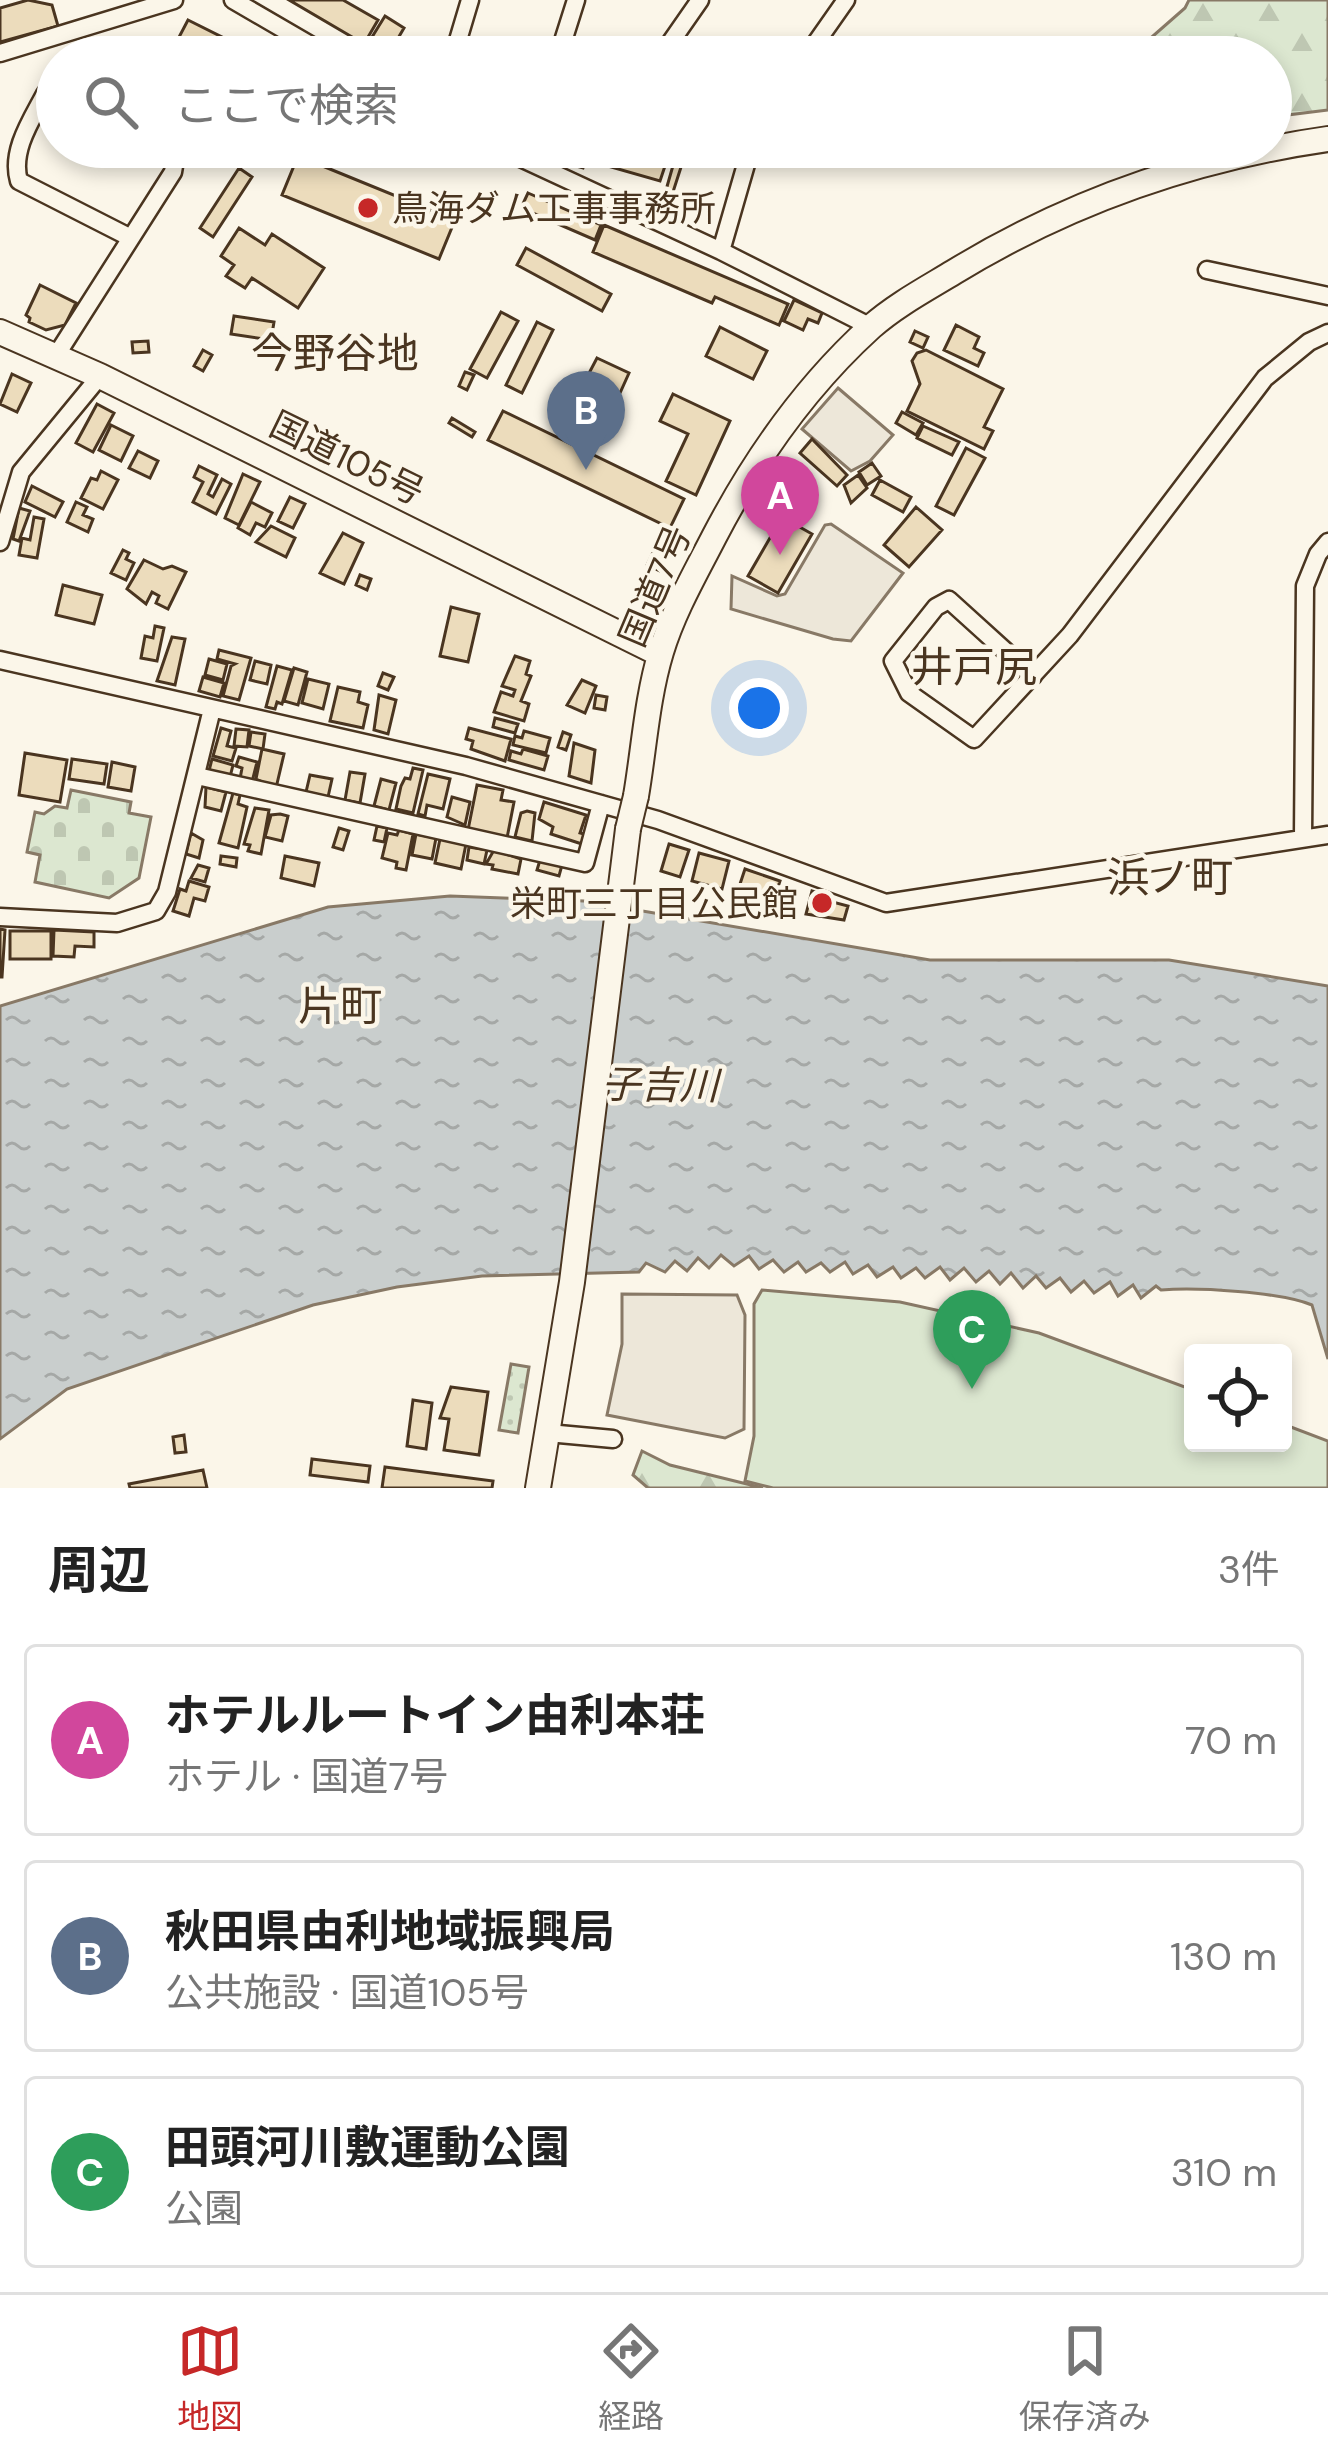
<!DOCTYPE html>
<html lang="ja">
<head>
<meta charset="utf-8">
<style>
	:root { --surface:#fff; --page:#f6f6f6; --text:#222; --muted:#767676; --line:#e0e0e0; --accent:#c62828 }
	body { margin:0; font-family:"DM Sans","Noto Sans JP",sans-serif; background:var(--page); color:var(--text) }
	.controls { position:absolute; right:36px; bottom:36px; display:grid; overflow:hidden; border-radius:12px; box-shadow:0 6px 18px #0003 }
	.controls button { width:108px; height:108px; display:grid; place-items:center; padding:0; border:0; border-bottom:3px solid var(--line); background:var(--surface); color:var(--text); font:60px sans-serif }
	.you { position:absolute; left:759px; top:708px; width:42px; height:42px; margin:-30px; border:9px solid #fff; border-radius:50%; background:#1a73e8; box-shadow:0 0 0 18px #1a73e833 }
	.badge { display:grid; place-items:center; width:78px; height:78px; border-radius:50%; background:var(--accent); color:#fff; font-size:39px; font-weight:700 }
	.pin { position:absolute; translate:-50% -99px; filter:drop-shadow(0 3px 6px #0008) }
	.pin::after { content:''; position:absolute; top:63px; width:42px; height:36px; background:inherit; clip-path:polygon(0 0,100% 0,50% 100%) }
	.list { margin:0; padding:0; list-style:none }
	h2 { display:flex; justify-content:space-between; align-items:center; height:156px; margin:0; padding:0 48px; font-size:51px }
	h2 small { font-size:39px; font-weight:400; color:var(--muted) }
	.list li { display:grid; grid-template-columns:78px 1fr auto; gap:36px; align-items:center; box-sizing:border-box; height:192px; margin:0 24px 24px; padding:0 24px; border:3px solid var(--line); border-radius:12px }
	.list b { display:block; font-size:45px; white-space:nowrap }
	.list p { margin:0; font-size:39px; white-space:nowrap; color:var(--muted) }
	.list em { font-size:39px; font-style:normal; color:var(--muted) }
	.icon { flex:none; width:66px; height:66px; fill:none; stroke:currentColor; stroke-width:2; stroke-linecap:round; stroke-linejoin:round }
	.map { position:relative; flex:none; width:1328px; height:1488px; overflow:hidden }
	.search { position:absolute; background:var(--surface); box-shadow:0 6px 18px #0003; left:36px; right:36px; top:36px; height:132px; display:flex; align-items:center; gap:30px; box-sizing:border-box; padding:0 42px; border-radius:66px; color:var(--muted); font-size:45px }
	.sheet { height:804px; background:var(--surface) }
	nav { display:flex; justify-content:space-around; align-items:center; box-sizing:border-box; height:168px; border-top:3px solid var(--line); background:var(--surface); font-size:33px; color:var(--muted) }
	nav a { display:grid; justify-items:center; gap:6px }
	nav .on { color:var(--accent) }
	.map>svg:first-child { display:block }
	.grass { fill:url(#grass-dots); stroke:#887966; stroke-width:3 }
	.forest { fill:url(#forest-firs); stroke:#887966; stroke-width:3 }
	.cemetery { fill:url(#cemetery-stones); stroke:#887966; stroke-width:3 }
	.park { fill:#dce7d0; stroke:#887966; stroke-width:3 }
	.parking { fill:#ede7d9; stroke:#887966; stroke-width:3 }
	.water { fill:url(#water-ripples); stroke:#887966; stroke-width:3 }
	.building { fill:#ecdcbc; stroke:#4a3520; stroke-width:3 }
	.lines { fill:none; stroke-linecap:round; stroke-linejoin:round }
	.minor-casing { stroke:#4a3520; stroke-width:21 }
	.highway-casing { stroke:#4a3520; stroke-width:28 }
	.minor { stroke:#fbf6e9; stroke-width:16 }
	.highway { stroke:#fbf6e9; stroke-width:24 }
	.highway-bridge-casing { stroke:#4a3520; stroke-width:28; stroke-linecap:butt }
	.highway-bridge { stroke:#fbf6e9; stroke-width:24 }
	.poi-dot { fill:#c62828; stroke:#fbf6e9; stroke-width:4.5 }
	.labels { text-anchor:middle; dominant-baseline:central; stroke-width:9; stroke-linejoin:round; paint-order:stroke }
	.poi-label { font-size:36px; fill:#4a3520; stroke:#fbf6e9; text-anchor:start }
	.street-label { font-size:36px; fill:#4a3520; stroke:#fbf6e9 }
	.water-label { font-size:39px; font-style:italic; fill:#4a3520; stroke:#fbf6e9 }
	.quarter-label { font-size:42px; fill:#4a3520; stroke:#fbf6e9 }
</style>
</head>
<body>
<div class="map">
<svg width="1328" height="1488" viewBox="0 0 1328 1488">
	<defs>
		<pattern id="grass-dots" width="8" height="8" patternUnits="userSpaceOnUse" patternTransform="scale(3)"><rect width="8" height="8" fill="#dce7d0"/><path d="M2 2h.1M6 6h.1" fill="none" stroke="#bec7b2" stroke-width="1.8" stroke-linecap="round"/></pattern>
		<pattern id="forest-firs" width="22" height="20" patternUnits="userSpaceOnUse" patternTransform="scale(3)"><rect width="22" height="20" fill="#dce7d0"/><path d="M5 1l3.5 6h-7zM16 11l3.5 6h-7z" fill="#bec7b2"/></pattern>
		<pattern id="cemetery-stones" width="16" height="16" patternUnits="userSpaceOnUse" patternTransform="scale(3)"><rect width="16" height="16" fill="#dce7d0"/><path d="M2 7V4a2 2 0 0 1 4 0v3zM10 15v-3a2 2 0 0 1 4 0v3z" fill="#bec7b2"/></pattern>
		<pattern id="water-ripples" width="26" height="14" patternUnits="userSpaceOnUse" patternTransform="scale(3)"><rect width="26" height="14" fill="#c9cecd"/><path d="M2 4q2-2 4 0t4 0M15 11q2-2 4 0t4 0" fill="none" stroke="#a5a8a6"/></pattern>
	</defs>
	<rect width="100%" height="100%" fill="#fbf6e9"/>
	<path class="grass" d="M511,1364L529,1367L518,1433L499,1430Z"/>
	<path class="forest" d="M1189,0H1328V110L1271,117V57H1129L1185,8Z
		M642,1451L670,1465L763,1488H648L633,1475Z"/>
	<path class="cemetery" d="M71,790L131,802L129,813L151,817L139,878L109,898L35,882L40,855L27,852L35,812L44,814L55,806L67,808Z"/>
	<path class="park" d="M762,1290L900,1302L1039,1333L1193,1390V1443H1283V1424L1328,1441V1488H773L745,1481L754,1436V1304Z"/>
	<path class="parking" d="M838,388L893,435L870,461L851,471L802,429Z
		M831,524L903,573L851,641L833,639L731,609L732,576L777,596L785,594L825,525Z
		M622,1294L737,1295L745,1315L744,1429L725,1438L607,1415L622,1344Z"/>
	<path class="water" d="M450,896L584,901L930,960H1169L1328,986V1359L1312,1305C1280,1292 1197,1287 1161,1290L1156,1286L1141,1298L1133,1285L1118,1296L1110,1282L1094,1293L1084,1281L1071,1292L1060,1278L1046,1288L1036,1276L1023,1288L1011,1273L1000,1284L989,1271L976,1282L964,1268L950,1280L940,1267L925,1278L916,1268L901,1278L893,1267L877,1277L868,1265L853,1274L845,1262L830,1272L821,1263L806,1272L798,1262L784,1272L773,1260L759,1269L749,1256L734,1266L721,1255L709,1268L698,1258L687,1271L675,1261L665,1272L646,1263L639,1272L482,1276L397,1287L313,1305L67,1389L0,1439V1006L328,907Z"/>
	<path class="building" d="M28,0L52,5L58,26L0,42V8Z
		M289,0H343L378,20L364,44Z
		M385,16L404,28L387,57H376L364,50Z
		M188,20L262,57H213L178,39Z
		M98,44L102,57H82L79,49Z
		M582,147H590L583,168L576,166Z
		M594,147H611L666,163L660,181L590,161Z
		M298,156L455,220L439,259L282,195Z
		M674,162L682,164L673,192L666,190Z
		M239,168L252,177L213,237L200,228Z
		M528,193L601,225L595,240L521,208Z
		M604,225L788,304L779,325L715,297L712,303L593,252Z
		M239,228L265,245L272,234L324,268L298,308L252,278L245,288L226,276L234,265L221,256Z
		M526,248L611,294L602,311L517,265Z
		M40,285L76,303L65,325L46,330L29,322L30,318L26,315Z
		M794,300L822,313L818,323L808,319L803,330L784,321Z
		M501,312L518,321L487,378L470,369Z
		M234,316L274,322L271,340L231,334Z
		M537,322L553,330L522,393L506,385Z
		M956,325L979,337L974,348L984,353L978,366L944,350Z
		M720,327L767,351L753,379L706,356Z
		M915,331L928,337L923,348L910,342Z
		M148,341L149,352L133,353L132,342Z
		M203,350L212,355L203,371L194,366Z
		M926,350L1003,389L984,427L993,431L984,449L907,411L920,384L912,361L917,353Z
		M597,358L629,373L620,393L587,377Z
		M465,372L474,375L467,390L459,386Z
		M12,374L31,383L17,412L0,404Z
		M673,394L730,421L696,495L666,481L688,434L660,421Z
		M97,404L114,413L93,452L76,443Z
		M503,411L684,499L670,528L488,440Z
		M902,412L923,423L916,435L896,423Z
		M452,418L475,432L472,437L449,423Z
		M111,425L133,436L121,461L99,450Z
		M923,426L959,442L952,455L917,438Z
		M812,439L847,475L837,486L800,453Z
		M966,448L985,458L954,515L936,506Z
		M138,451L158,461L150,478L129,468Z
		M872,463L881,476L867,485L859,472Z
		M199,466L217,475L208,494L213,497L222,479L231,484L216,514L193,502L203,482L194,477Z
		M101,471L118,480L103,509L81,498L91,478L97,480Z
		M243,474L260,482L239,525L225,518Z
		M858,475L867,488L851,503L844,485Z
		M880,480L911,497L903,512L872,495Z
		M32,486L63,502L55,517L25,502Z
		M290,497L305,504L293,528L278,521Z
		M76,502L87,507L83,515L93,519L88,532L67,522Z
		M251,502L272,513L265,527L256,523L250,535L238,528Z
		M916,507L942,530L909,567L884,545Z
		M19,508L30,511L19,541L13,539Z
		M34,517L44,519L37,558L19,555L22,538L30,540Z
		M782,517L812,534L778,593L748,576Z
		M271,526L295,538L286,557L256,542Z
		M343,533L363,543L344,584L320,573Z
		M658,542L671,548L660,571L647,565Z
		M123,550L129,553L126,559L134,563L126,580L111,573Z
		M144,560L163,569L172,566L186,572L168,609L156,603L159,596L152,592L146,604L127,589Z
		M360,575L371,579L367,590L356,585Z
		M63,585L102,595L94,624L56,615Z
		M451,607L479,614L468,662L440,656Z
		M155,626L164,628L157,661L141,658L145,636L153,638Z
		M172,637L185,639L175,685L157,681Z
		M219,650L251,658L239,700L223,696L231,666L235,664L217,659Z
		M515,656L530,661L526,674L531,676L521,701L529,704L524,721L494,712L501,692L513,696L515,690L502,686Z
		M209,659L227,664L223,680L205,675Z
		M255,661L271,665L267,684L250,680Z
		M277,666L292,670L282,704L277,702L275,709L266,707Z
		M294,668L307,672L298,705L284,701Z
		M383,673L394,677L388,690L378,686Z
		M203,677L224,683L220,697L199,691Z
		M308,679L329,684L323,709L302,703Z
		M582,680L596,686L585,713L567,705Z
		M338,687L360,692L358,702L368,705L363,728L330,721Z
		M379,695L396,700L388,734L374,730Z
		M596,695L607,697L605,710L594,708Z
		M495,718L518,724L515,733L493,727Z
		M221,728L231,731L227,746L236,748L232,761L213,756Z
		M469,728L511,739L505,761L471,749L473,741L466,739Z
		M236,729L249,730L247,747L234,746Z
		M524,731L550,738L546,753L513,745L515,736L522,738Z
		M251,732L265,734L263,749L249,746Z
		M563,732L571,735L566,750L558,747Z
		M574,743L595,750L591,783L569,776Z
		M262,749L284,754L276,788L256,779Z
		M523,749L548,756L544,770L509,760L511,751L521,754Z
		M25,753L67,760L60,802L19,795Z
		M239,757L257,762L252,782L240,779L242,768L236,766Z
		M72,759L107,764L104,784L69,779Z
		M212,759L233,765L230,777L209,771Z
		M112,762L135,767L131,791L108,787Z
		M413,768L423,770L413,813L396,809L401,786L405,778L410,779Z
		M350,772L365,774L360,803L345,800Z
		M428,774L450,779L443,809L427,805L425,816L418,814Z
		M310,775L332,779L328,797L306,792Z
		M381,779L396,783L389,810L374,806Z
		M477,785L503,790L501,800L514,802L507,838L468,830Z
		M206,787L226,792L221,811L205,807Z
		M233,793L240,795L238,804L247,807L238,848L219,843Z
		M452,797L470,802L465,825L447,817Z
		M544,802L586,815L580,833L588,835L585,845L551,834L553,827L539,819Z
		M255,808L269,810L261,854L248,851L250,845L244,844Z
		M527,811L535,813L532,841L515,837L521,813Z
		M280,814L288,816L282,841L265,837L271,815Z
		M377,826L387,828L384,842L374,840Z
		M339,828L349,831L343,850L333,847Z
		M399,830L413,834L406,870L396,868L397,862L382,858L388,833L397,835Z
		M191,833L203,840L199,858L186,854Z
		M416,834L436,838L432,859L412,855Z
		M440,839L466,844L461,869L435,863Z
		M669,844L689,850L680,877L661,871Z
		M469,847L487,850L484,864L467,860Z
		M494,850L521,859L518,874L492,869L493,865L486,864Z
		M699,853L729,861L722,889L692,881Z
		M221,856L237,858L236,867L220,864Z
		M285,856L319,863L314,886L281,878Z
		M540,860L562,865L559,876L537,870Z
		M198,865L209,868L205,882L191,878Z
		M745,869L780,881L775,896L740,884Z
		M189,881L209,887L205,901L194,898L189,916L173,911L180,889L186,891Z
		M812,891L822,894L821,899L848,906L844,920L806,914Z
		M0,929L5,930L2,977H0Z
		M54,930L94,932V947L75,946L74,957L53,956Z
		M10,931H51V959H10Z
		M451,1387L488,1392L479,1455L444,1450L449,1419L440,1418Z
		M413,1400L432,1403L426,1449L407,1446Z
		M184,1435L186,1452L175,1453L173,1437Z
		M312,1459L370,1466L368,1482L310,1475Z
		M385,1467L493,1481L492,1488H382Z
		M203,1470L207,1488H130L129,1484Z"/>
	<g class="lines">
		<g class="minor-casing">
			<path id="minor" d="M233,0L331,57
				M668,46L700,0
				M0,53L174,0
				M453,57L470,0
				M558,57L576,0
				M806,57L846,0
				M57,95L45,94C32,119 10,151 19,181L131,238
				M497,147L721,251L871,327
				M721,251L751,147
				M1207,270L1328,296
				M54,359L173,172L176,154L162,147
				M0,542L21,472L100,376
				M0,660L466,766L658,820L886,903L1328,835
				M1033,676L949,600L936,607L893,661L909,693L974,739L1070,635L1265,378L1309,342L1328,333
				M197,776L585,863L601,804
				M1303,838L1305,586L1318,554L1328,542
				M0,917L117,923L156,911L167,892L212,709
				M548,1433L613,1439"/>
		</g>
		<g class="highway-casing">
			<path id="highway" d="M0,332L100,376L660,654
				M636,796C644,749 647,698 661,652C673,612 695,574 714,537C754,460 806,386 871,327C896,305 926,289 954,272C1069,202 1195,158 1328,139
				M538,1488L572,1282L628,829"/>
		</g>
		<use href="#minor" class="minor"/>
		<use href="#highway" class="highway"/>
		<g class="highway-bridge-casing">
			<path id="highway-bridge" d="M628,829L636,796"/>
		</g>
		<use href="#highway-bridge" class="highway-bridge"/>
	</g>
	<g class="poi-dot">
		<circle cx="368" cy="208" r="12"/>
		<circle cx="822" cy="903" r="12"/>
	</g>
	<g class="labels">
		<g class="poi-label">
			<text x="392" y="208">鳥海ダム工事事務所</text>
			<text x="798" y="903" text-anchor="end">栄町三丁目公民館</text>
		</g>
		<g class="street-label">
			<text transform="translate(347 458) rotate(26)">国道105号</text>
			<text transform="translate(655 586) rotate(-67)">国道7号</text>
		</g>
		<g class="water-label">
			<text transform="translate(660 1085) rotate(1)">子吉川</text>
		</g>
		<g class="quarter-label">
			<text x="335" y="353">今野谷地</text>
			<text x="974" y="667">井戸尻</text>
			<text x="1170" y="877">浜ノ町</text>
			<text x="340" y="1006">片町</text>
		</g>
	</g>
</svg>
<div class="controls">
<button><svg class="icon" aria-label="locate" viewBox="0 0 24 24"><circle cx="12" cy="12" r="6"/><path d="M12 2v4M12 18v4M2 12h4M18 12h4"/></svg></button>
</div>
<div class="you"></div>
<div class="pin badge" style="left:780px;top:555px;background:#d1479c">A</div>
<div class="pin badge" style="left:586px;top:470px;background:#5c6f8a">B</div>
<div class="pin badge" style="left:972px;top:1389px;background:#2e9e5b">C</div>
<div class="search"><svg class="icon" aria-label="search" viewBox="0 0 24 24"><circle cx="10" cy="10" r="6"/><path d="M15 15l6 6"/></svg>ここで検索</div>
</div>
<section class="sheet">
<h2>周辺<small>3件</small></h2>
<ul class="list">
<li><span class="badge" style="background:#d1479c">A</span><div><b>ホテルルートイン由利本荘</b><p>ホテル · 国道7号</p></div><em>70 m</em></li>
<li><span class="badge" style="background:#5c6f8a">B</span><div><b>秋田県由利地域振興局</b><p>公共施設 · 国道105号</p></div><em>130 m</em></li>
<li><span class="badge" style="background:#2e9e5b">C</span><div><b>田頭河川敷運動公園</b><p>公園</p></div><em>310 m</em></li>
</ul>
</section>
<nav>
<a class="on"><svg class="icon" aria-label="map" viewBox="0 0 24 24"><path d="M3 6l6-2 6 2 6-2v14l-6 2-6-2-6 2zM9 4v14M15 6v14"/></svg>地図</a>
<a><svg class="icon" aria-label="directions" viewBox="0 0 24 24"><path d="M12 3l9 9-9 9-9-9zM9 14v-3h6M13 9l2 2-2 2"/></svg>経路</a>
<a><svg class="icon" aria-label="saved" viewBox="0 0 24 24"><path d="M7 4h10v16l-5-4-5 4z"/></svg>保存済み</a>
</nav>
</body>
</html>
